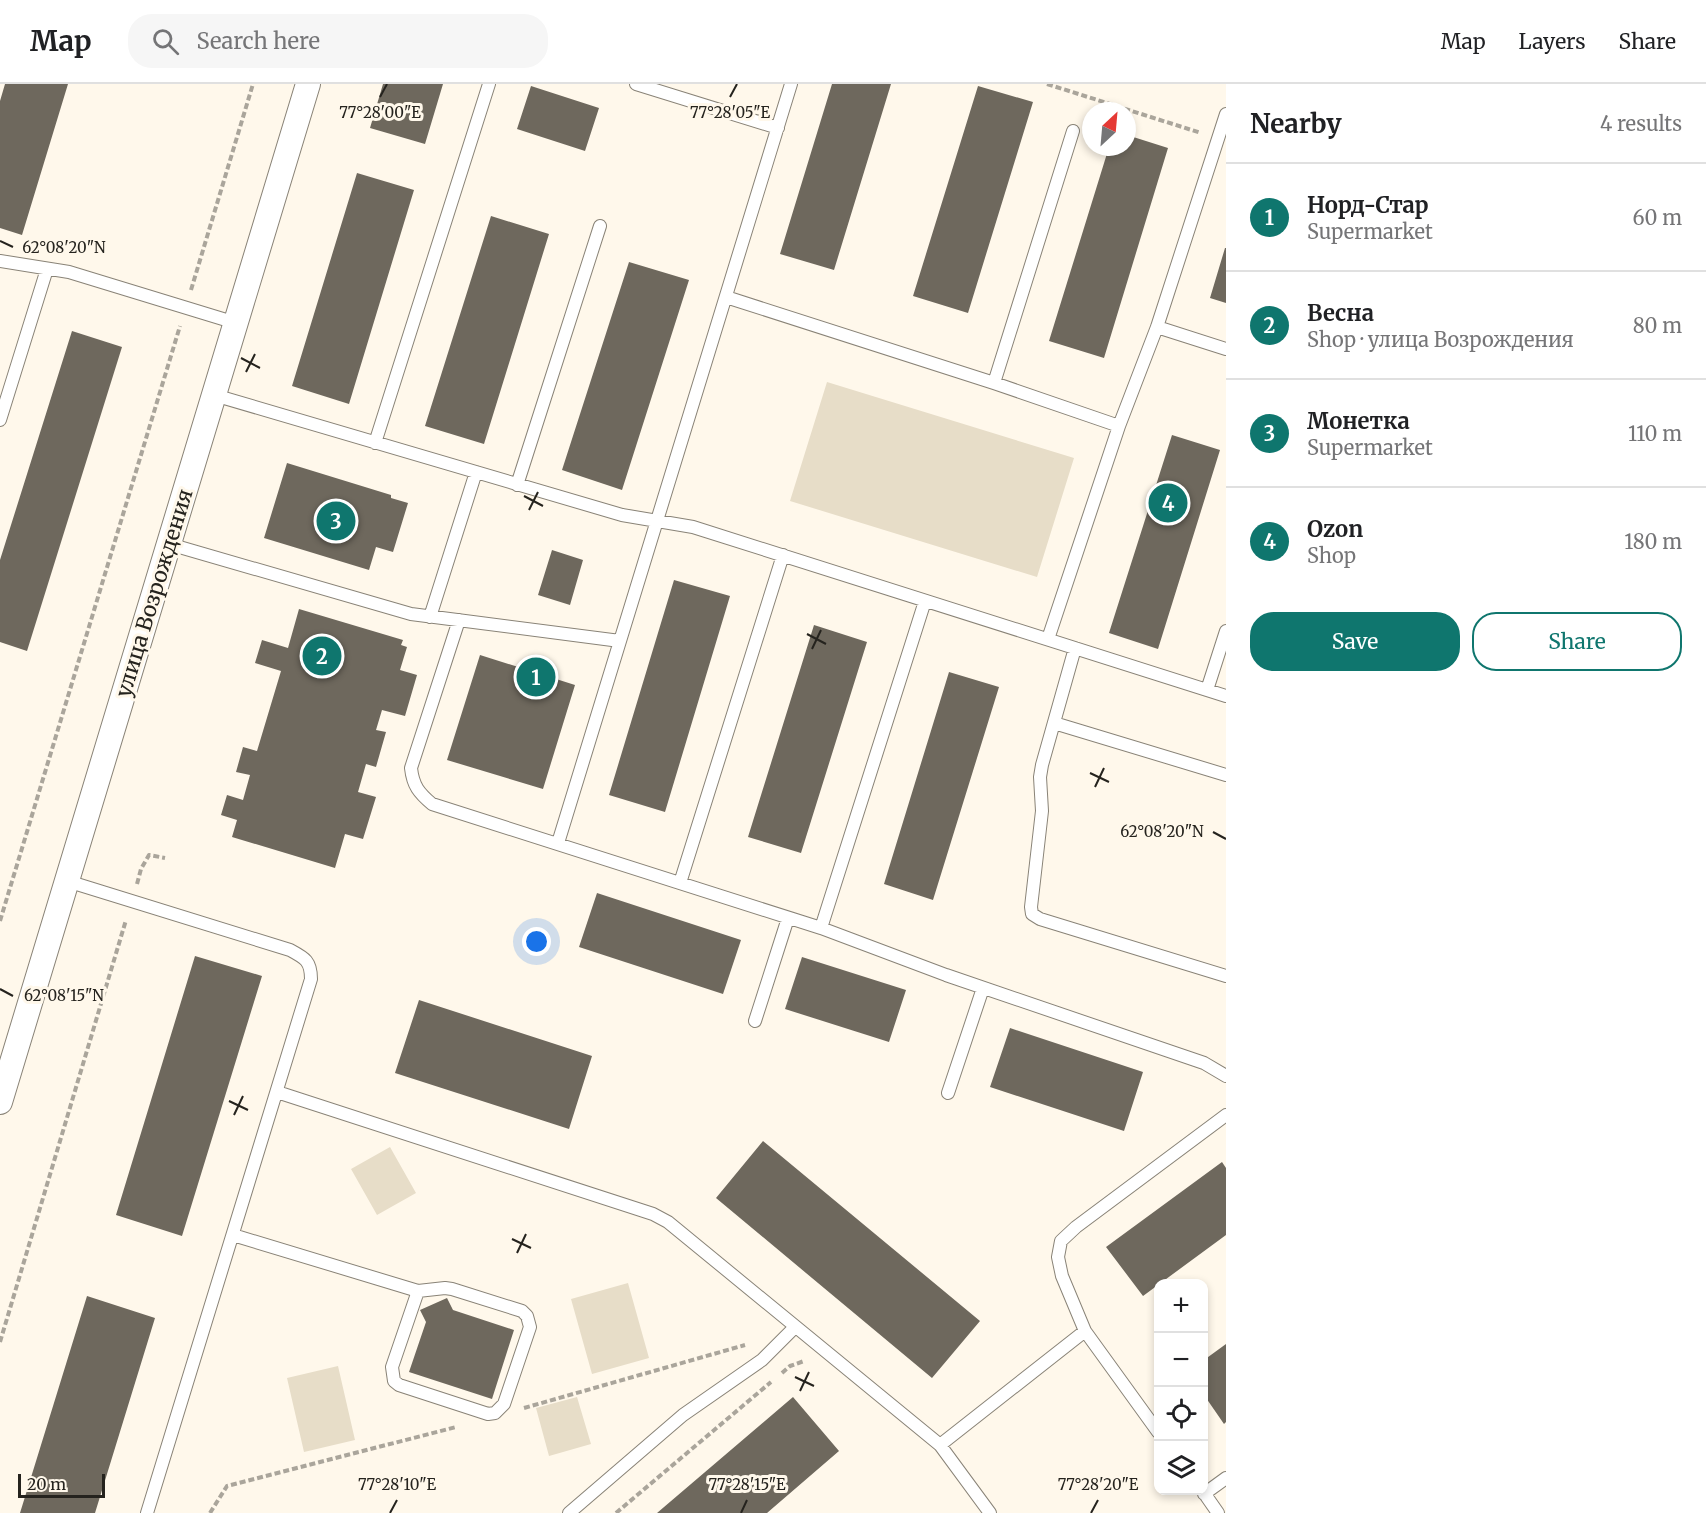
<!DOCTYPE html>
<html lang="en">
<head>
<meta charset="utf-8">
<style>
	:root { --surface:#fff; --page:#f6f6f6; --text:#202124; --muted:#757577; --line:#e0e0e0; --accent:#0f766e }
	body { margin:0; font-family:Merriweather,serif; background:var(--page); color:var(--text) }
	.controls { position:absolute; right:18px; bottom:18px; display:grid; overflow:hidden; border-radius:12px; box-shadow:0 3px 9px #0003 }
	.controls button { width:54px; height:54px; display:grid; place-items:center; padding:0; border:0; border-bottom:2px solid var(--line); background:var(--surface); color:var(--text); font:30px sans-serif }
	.compass { position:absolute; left:1082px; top:18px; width:54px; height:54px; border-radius:50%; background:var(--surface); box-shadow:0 3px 9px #0003; rotate:26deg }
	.scale { position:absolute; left:18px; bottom:15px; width:87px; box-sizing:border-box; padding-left:6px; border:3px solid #25231e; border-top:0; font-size:16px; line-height:21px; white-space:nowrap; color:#25231e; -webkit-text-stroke:4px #fff8eb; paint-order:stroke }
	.you { position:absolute; left:537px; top:858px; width:21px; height:21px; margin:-15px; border:4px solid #fff; border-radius:50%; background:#1a73e8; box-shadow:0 0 0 9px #1a73e833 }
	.badge { display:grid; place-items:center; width:39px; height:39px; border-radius:50%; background:var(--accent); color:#fff; font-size:20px; font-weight:700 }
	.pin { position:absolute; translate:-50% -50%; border:3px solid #fff; box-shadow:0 2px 6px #0006 }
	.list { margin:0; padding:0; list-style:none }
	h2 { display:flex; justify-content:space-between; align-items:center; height:78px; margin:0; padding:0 24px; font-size:26px }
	h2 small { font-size:20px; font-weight:400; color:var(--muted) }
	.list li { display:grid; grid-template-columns:39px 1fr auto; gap:18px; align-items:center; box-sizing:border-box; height:108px; padding:0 24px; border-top:2px solid var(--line) }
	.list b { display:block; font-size:22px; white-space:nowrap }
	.list p { margin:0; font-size:20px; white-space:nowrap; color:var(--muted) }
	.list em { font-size:20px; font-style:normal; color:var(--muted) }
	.actions { display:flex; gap:12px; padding:18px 24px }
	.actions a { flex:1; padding:14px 0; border:2px solid var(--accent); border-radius:24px; text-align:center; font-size:21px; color:var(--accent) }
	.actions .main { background:var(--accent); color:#fff }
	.icon { flex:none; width:33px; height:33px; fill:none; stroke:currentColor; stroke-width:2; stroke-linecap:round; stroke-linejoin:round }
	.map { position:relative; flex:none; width:1226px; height:1429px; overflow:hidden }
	header { display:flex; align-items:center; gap:36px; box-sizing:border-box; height:84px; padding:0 30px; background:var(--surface); border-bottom:2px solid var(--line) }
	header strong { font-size:28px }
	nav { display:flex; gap:33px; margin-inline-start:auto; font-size:21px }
	.search { width:420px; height:54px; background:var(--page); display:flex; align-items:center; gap:15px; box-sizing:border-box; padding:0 21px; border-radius:24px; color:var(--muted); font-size:22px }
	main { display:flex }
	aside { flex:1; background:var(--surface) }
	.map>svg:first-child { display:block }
	.green { fill:#e7ddc8 }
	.building { fill:#6e685d }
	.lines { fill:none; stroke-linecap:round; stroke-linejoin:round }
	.service-casing { stroke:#898377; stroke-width:14 }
	.minor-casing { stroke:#898377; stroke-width:26 }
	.path { stroke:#aaa59b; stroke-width:4; stroke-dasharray:6 3; stroke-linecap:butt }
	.service { stroke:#fff; stroke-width:12 }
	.minor { stroke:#fff; stroke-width:24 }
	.ticks { fill:none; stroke:#25231e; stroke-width:2 }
	.labels { text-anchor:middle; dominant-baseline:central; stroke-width:6; stroke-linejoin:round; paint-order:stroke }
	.street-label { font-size:21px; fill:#25231e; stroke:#fff8eb }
	.ticks-label { font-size:15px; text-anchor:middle; fill:#25231e; stroke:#fff8eb; stroke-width:6; stroke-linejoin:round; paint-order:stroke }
</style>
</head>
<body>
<header>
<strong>Map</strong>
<div class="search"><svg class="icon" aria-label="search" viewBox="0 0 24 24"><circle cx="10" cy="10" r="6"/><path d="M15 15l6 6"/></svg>Search here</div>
<nav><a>Map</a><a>Layers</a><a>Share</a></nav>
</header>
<main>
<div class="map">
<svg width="1226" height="1429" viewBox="0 0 1226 1429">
	<rect width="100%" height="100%" fill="#fff8eb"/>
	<path class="green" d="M827,298L1074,374L1037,493L790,417Z
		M390,1063L416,1109L377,1131L351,1085Z
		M628,1199L649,1274L592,1290L571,1215Z
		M338,1282L355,1356L304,1368L287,1294Z
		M577,1313L591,1360L549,1372L536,1324Z"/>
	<path class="building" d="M5,0H68L22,151L0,144V17Z
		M383,0H443L425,60L370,44Z
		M832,0H891L834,186L780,170Z
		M531,2L599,24L585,67L517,45Z
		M978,2L1033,18L968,229L913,212Z
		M1127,51L1168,64L1104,274L1049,257L1109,63H1127Z
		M357,89L414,106L349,320L292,302Z
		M491,132L549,150L484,360L425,342Z
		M1225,164H1226V219L1210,214Z
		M629,178L689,196L622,406L562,386Z
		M72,247L122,263L27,567L0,558V476Z
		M1172,351L1220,366L1158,565L1109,549Z
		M287,379L391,411V414L408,419L393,468L376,463L369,486L264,454Z
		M552,466L583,476L570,521L538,511Z
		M674,496L730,512L665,728L609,711Z
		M299,525L403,556L401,561L407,563L400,586L417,591L405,632L382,626L376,646L386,648L376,683L366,680L358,708L376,713L363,755L345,750L335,784L232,753L237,736L221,731L227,711L243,716L250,691L236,688L243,663L257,667L281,587L255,579L262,556L288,564Z
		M814,541L867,558L801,769L748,753Z
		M480,571L575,601L543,705L447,676Z
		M949,588L999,603L933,816L884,800Z
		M597,809L741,856L723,910L579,863Z
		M195,872L262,892L182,1152L116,1131Z
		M802,873L906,906L889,958L785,925Z
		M419,916L592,972L569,1045L395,989Z
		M1010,944L1143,988L1124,1047L990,1003Z
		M763,1057L980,1237L932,1294L716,1114Z
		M1222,1078L1226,1084V1151L1143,1212L1106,1163Z
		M87,1212L155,1234L95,1429H20Z
		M447,1214L453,1226L514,1246L492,1315L409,1288L426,1238L420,1226Z
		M1226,1260V1338L1224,1340L1204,1311V1276Z
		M793,1313L839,1367L767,1429H657Z"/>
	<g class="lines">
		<g class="service-casing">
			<path id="service" d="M636,0L778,44
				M0,177L69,188L236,239
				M726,213L994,299L1119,342
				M1157,243L1226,265
				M994,299L1073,47
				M214,311L622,431L693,443L1226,612
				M0,336L47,185
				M375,359L489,0
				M517,401L600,142
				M169,460L411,530L620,557
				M430,533L476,388
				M459,536L411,684C413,702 419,709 432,720L821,844L946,891L1204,979L1226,992
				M1048,555L1119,342L1157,243L1226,30
				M1075,564L1042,681L1040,693L1042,727L1031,823L1032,830L1040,835L1226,892
				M1207,606L1226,547
				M1054,639L1226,691
				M558,759L791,0
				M67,797L290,866C305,874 311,877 311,895L147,1429
				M680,799L783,471
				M821,844L925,517
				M755,937L788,834
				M277,1008L653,1130L668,1138L940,1361L990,1429
				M948,1009L983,904
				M233,1151L418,1207L445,1204L452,1205L522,1227L527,1232L530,1243L504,1320L495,1329L488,1330L399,1301L394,1297L392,1283L418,1207
				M1158,1348L1085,1247L1062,1192L1058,1173L1061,1157L1076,1143L1226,1031
				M940,1361L1085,1247
				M1202,1406L1218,1429
				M1204,1410L1226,1394
				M569,1429L683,1331L762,1276L795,1243"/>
		</g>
		<g class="minor-casing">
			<path id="minor" d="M0,1018L308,0"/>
		</g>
		<path class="path" d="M1047,0L1201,49
			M191,206L253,0
			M137,800L141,785L149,771L165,774
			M0,837L180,242
			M0,1258L126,836
			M782,1289L790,1282L804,1277
			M524,1324L745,1261
			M210,1429L227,1402L456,1343
			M616,1429L771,1298"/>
		<use href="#service" class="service"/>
		<use href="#minor" class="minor"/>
	</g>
	<path class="ticks" d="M380,13L387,0M730,13L737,0M0,157L13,163M241,274L260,284M246,288L255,270M524,412L543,422M529,426L538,408M807,550L826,560M812,565L821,546M1090,689L1109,698M1095,703L1104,684M1213,748L1226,755M0,905L13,912M229,1017L248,1026M234,1031L243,1012M512,1155L531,1164M517,1169L526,1150M795,1293L814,1302M800,1307L809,1288M390,1429L397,1416M741,1429L747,1416M1091,1429L1098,1416"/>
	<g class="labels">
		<g class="street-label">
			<text transform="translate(154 509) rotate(-73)">улица Возрождения</text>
		</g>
	</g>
	<g class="ticks-label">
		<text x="380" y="34">77°28'00"E</text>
		<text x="730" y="34">77°28'05"E</text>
		<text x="64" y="169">62°08'20"N</text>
		<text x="1162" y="753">62°08'20"N</text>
		<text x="64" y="917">62°08'15"N</text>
		<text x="397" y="1406">77°28'10"E</text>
		<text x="747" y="1406">77°28'15"E</text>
		<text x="1098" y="1406">77°28'20"E</text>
	</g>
</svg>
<div class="controls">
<button>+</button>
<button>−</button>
<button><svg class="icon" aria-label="locate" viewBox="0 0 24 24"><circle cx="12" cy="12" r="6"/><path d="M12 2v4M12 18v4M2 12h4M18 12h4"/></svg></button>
<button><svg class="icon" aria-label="layers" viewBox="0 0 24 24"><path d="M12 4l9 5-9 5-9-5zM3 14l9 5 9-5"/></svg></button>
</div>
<svg class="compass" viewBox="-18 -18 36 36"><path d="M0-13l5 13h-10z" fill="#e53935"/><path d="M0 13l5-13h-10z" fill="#757577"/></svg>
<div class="scale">20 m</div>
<div class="you"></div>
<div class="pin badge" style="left:536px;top:593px">1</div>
<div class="pin badge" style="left:322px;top:572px">2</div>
<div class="pin badge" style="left:336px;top:437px">3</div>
<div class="pin badge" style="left:1168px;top:419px">4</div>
</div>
<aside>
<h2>Nearby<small>4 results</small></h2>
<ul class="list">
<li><span class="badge">1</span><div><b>Норд-Стар</b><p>Supermarket</p></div><em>60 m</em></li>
<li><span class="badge">2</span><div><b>Весна</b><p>Shop · улица Возрождения</p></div><em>80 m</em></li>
<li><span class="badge">3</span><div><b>Монетка</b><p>Supermarket</p></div><em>110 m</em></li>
<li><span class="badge">4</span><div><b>Ozon</b><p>Shop</p></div><em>180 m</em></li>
</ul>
<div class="actions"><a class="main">Save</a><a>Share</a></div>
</aside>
</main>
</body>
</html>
